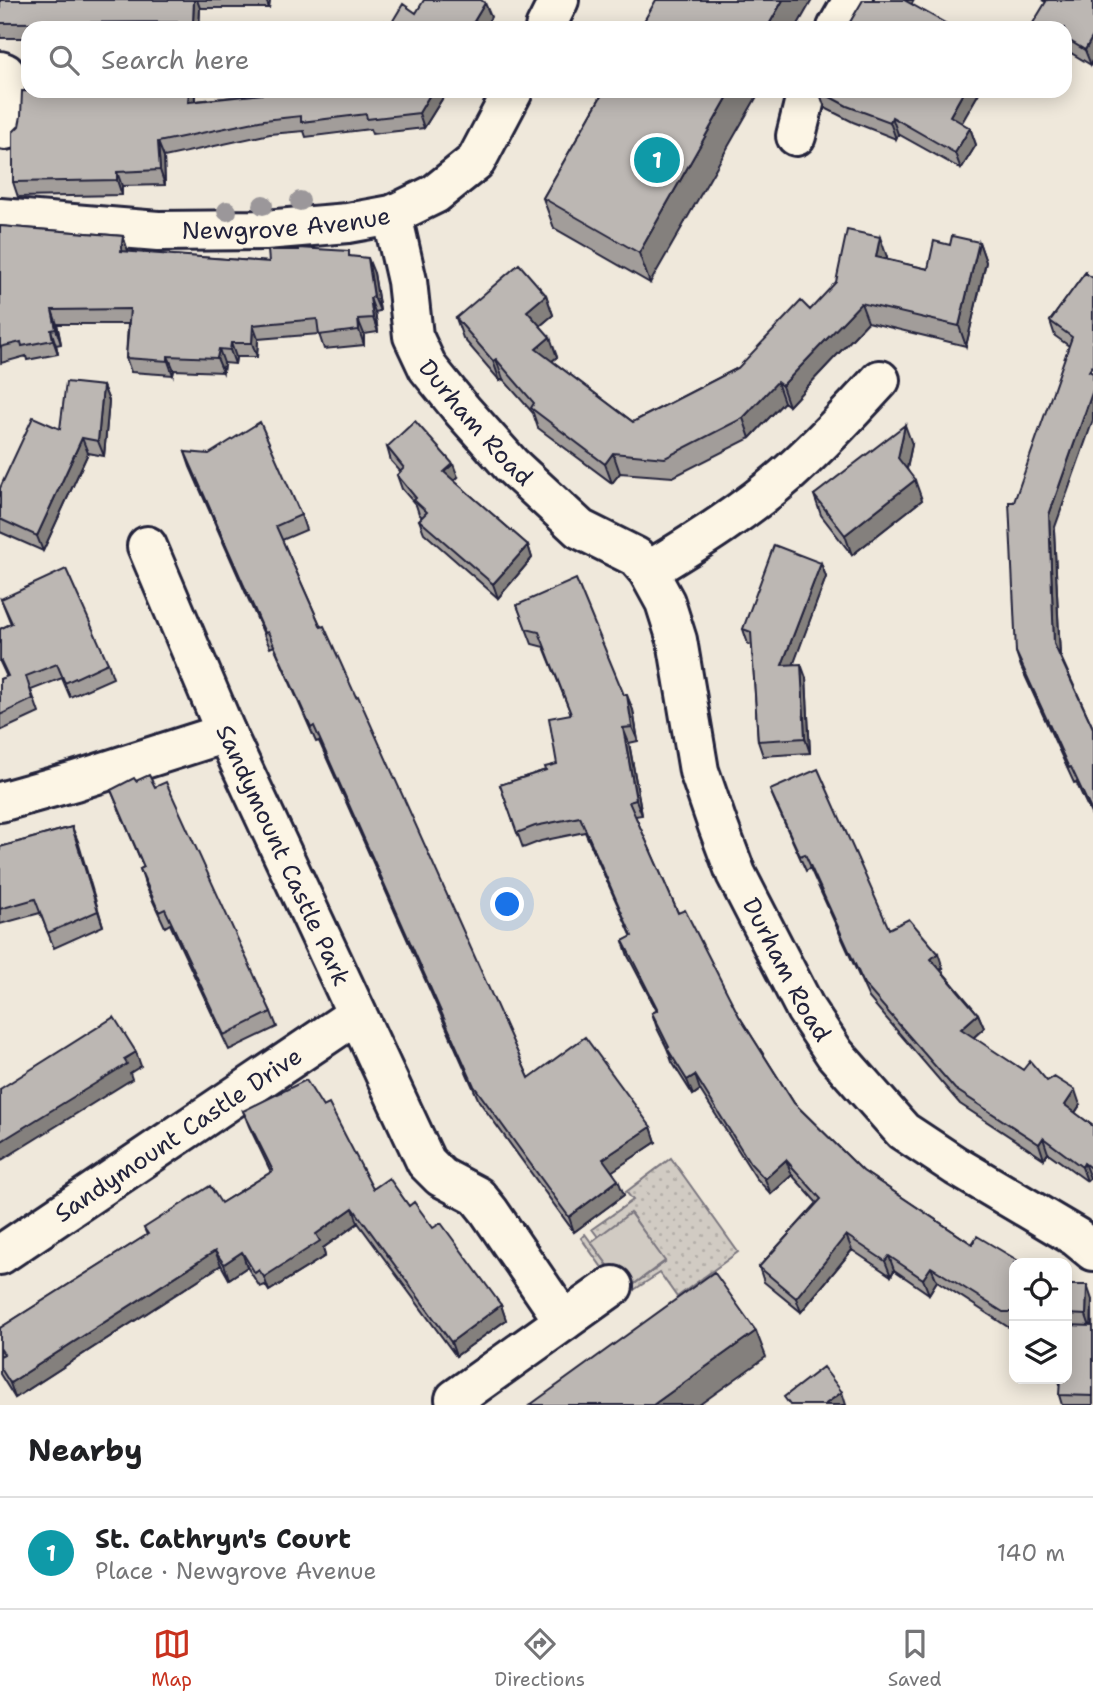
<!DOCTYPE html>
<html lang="en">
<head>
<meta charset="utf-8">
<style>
	:root { --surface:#fff; --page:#f6f6f6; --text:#202124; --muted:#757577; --line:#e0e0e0; --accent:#c8321e }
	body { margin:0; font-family:"Shantell Sans",sans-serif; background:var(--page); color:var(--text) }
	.controls { position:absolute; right:21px; bottom:21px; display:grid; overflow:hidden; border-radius:14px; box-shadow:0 4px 18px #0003 }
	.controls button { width:63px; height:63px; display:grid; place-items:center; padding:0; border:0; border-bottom:2px solid var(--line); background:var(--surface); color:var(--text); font:35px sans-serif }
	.you { position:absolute; left:508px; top:905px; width:24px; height:24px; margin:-18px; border:5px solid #fff; border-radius:50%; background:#1a73e8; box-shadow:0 0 0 10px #1a73e833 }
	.badge { display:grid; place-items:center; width:46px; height:46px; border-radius:50%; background:var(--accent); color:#fff; font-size:23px; font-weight:700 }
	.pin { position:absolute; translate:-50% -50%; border:4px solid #fff; box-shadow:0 2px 7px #0006 }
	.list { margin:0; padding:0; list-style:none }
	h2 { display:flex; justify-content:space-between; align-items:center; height:91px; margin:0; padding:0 28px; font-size:30px }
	h2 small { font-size:23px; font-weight:400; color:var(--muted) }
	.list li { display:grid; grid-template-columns:46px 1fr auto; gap:21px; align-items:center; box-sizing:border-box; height:112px; padding:0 28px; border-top:2px solid var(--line) }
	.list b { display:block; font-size:26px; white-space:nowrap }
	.list p { margin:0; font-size:23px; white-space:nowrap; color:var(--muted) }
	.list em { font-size:23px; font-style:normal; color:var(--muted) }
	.icon { flex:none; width:38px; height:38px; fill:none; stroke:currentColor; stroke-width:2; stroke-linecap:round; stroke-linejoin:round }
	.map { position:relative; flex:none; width:1093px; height:1405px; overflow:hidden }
	.search { position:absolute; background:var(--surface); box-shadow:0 4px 18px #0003; left:21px; right:21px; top:21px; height:77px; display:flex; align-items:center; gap:18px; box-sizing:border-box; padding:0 24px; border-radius:21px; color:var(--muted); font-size:26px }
	.sheet { height:203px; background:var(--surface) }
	nav { display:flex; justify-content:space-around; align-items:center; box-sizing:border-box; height:98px; border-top:2px solid var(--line); background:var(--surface); font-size:19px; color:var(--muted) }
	nav a { display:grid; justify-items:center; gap:4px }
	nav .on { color:var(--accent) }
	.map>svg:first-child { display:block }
	.grass { fill:url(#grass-dots); stroke:#7a767f; stroke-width:2 }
	.green { fill:#d1cbc3; stroke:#7a767f; stroke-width:2 }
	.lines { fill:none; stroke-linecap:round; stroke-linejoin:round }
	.minor-casing { stroke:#22223b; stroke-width:44 }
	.minor { stroke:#fcf5e5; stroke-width:38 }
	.tree { fill:#9b979a }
	.wall { fill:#a29d9a; stroke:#22223b; stroke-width:2 }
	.shaded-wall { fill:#84807d; stroke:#22223b; stroke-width:2 }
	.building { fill:#bcb7b3; stroke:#22223b; stroke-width:2 }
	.labels { text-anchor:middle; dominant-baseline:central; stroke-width:5; stroke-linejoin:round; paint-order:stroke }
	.street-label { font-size:24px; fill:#22223b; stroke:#fcf5e5 }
</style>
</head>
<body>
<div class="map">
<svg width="1093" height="1405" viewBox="0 0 1093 1405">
	<defs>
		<pattern id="grass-dots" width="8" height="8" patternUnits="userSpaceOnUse" patternTransform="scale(1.75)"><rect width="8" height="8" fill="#d1cbc3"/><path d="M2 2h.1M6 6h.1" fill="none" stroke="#b3aea8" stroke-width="1.8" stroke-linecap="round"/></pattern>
	</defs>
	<rect width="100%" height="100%" fill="#efe8db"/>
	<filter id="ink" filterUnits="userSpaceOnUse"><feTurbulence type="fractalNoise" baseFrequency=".0143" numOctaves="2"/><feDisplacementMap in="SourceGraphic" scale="14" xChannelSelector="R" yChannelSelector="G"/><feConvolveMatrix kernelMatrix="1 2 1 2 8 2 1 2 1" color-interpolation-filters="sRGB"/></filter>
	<g filter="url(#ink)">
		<path class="grass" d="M671,1158L738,1252L677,1297L660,1273L623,1297L581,1238L585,1234L626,1290L665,1262L631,1214L598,1237L592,1229L633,1200L626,1192Z"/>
		<path class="green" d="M630,1213L665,1261L626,1290L591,1242Z"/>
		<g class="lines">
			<g class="minor-casing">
				<g id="minor">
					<path d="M545,28L559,0"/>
					<path d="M837,28L853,0"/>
					<path d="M0,71L5,73V130"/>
					<path d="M796,136L807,91"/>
					<path id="s1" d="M392,215L407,281L413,336L428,368L462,410L511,465L580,529L636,557L648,571L665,602L677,640L699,771L718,826L736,874L806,1010L835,1054L903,1131L956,1166L1076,1237L1093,1251"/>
					<path id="s2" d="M0,218L158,231L265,230L348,223L392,215L435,194L476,161L513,91"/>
					<path id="s3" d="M147,546L226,733L426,1162L441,1177L477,1196L489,1211L564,1321"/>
					<path d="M648,571C698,541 747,510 790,472C822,443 851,412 880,380"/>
					<path d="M0,802L75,781L226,733"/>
					<path id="s4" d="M0,1255L356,1015"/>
					<path d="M455,1399L613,1286"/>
				</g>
			</g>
			<use href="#minor" class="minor"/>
		</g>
		<g class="tree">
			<circle cx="300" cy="201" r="10"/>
			<circle cx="263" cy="205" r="10"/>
			<circle cx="227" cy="211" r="10"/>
		</g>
		<path class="wall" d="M0,0H270L269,8H200L199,28H28V38H0Z
			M1042,0H1093L1091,65L1066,50L1065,52V28L1046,2Z
			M74,91H195V101L262,94L447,91L424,128L372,134L370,129L306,137L304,131L270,134L164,157L165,185L122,186V195L18,197L13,182Z
			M604,91L650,283L554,228L543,198Z
			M819,91H980L961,123L970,128L976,145L961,169L898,134L896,139L853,122L825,108Z
			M0,226L123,236L128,252L269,262L350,256L374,273L380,311L375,312L378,332L364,334V345L324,349L319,334L258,339L257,357H236L235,364L224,363L223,372L174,370L173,375L131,372L126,358L128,324H57L61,344L56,345L58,354L27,360L26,356L1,363Z
			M979,242L986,262L966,346L868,322L789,406L784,402L750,438L673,477L620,473L612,483L538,428L533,413L503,379L500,381L463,338L456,318L546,295L553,315L540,326L557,357L552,361L633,422L738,368L810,310L887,257V260L928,269L950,245Z
			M1085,273L1054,530L1060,655L1093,728V818L1076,782L1074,783L1021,667L1016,652L1069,346L1055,336L1050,321Z
			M103,386L109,401L104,456L88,453L43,551L0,532V488Z
			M912,444L907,469L922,500L852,555L821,515L814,495Z
			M387,447L458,477L454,481L528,545L532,558L498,598L424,533L419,520L422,517L419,514L416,505L402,489L397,475L401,472L391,461Z
			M185,452L301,515L306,530L282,540L321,627L529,1078L651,1127L656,1142L612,1171L624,1195L574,1232L479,1101L319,741L316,742L274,646L270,648L190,467Z
			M821,563L826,577L793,664L806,678L810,753L763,756L758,741L752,645L748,644L743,629Z
			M1,599L108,663L113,678L70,697L62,678L31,690L39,713L0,731V679L7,677L0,662V629L11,624Z
			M517,605L624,695L633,710L638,741L629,743L642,815L635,816L678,913L739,1016L794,1103L863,1171L972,1244L1014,1263V1327H1008L937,1281L929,1294L894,1270L891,1276L852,1250L801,1312L764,1282L759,1267L817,1203L792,1175L771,1194L756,1178L700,1090L693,1095L672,1062L667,1048L657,1028L652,1013L657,1011L628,956L623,941L632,937L585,832L541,841L523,848L500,785L546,770L557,764L571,714L544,647L532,644Z
			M136,781L155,787L271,1012L277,1027L229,1050L170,924L165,927L145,884L140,869L144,868L111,790Z
			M770,790L889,929L943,968L941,970L978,1014L984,1028L973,1038L1023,1070L1047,1081L1080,1105L1075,1113L1093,1126V1180L1090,1178L1087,1181L1048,1153L1044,1159L960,1104L869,998L810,868L806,871L776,804Z
			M72,827L103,926L54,948L40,913L0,924V847Z
			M243,1111L373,1189L409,1206L433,1228L501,1305L506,1320L456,1356L358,1223L323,1248L325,1256L269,1291L265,1285L260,1287L247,1267L229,1279L221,1265L15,1398L0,1374V1328L147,1235L144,1228L221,1203L271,1172L249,1126Z
			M1067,1285L1092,1300L1093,1405H1062L1059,1395L1067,1379Z"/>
		<path class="shaded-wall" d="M194,0H197L200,8L199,28H195L193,22Z
			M266,0H270L269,8Z
			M783,0H812L796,28H767Z
			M901,0H914L906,14Z
			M485,3L491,17L484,28H470Z
			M1093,36V60L1091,65L1085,50Z
			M189,91H195L194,117L188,102Z
			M432,91H447L424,128L419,113Z
			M731,91H760L650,283L639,253Z
			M964,91H980L956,133L950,116Z
			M892,117L898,134L896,139L890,122Z
			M970,128L976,145L961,169L955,153Z
			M158,142L164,157L165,185L160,170Z
			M117,172L122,186V195L117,180Z
			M123,236L128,251L127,266L121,251Z
			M880,237L887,257L883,277L876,257Z
			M979,242L986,262L966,346L959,326Z
			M368,258L374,273L380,311L374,297Z
			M546,295L553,315L534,331L527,311Z
			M370,298L375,312L378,332L373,318Z
			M861,303L868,322L789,406L782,386Z
			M52,310L57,324L61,344L56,329Z
			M358,319L364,334V345L359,330Z
			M253,325L258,339L257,357L252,343Z
			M51,330L56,345L58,354L53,340Z
			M550,337L557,357L543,368L536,349Z
			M231,343L236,357L235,364L230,350Z
			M219,349L224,363L223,372L217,358Z
			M168,356L174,370L173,375L168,361Z
			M496,359L503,379L500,381L493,361Z
			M777,382L784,402L750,438L743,418Z
			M103,386L109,401L104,456L98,441Z
			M1093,390V420L1054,530L1060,658L1054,644L1049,515Z
			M905,425L912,444L905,478L898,458Z
			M82,438L88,453L43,551L37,536Z
			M613,453L620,473L612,483L605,464Z
			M453,464L458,477L449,486L444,472Z
			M915,480L922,500L852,555L845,535Z
			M528,545L532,558L498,598L493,584Z
			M821,563L826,577L788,679L782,665Z
			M801,664L806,678L810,753L805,738Z
			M627,695L633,710L638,741L632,727Z
			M623,728L629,743L642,815L636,800Z
			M72,827L78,841L103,926L98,911Z
			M938,953L943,968L936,973L931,959Z
			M978,1014L984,1028L966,1044L961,1029Z
			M136,1052L141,1066L130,1073L132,1079L0,1161V1142Z
			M695,1075L700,1090L693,1095L687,1080Z
			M1075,1090L1080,1105L1070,1120L1065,1105Z
			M651,1127L656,1142L608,1174L603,1159Z
			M1043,1138L1048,1153L1044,1159L1039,1144Z
			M786,1160L792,1175L771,1194L765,1179Z
			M1084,1163L1090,1178L1087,1181L1082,1167Z
			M618,1180L624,1195L574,1232L569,1217Z
			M353,1208L358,1223L323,1248L325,1256L269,1291L264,1277L316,1234Z
			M846,1235L852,1250L801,1312L796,1298Z
			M215,1251L221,1265L15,1398L10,1383Z
			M242,1252L247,1267L229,1279L224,1264Z
			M889,1256L894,1270L891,1276L885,1261Z
			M931,1267L937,1281L929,1294L923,1279Z
			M1087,1285L1092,1300L1091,1330L1086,1315Z
			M501,1305L506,1320L456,1356L451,1342Z
			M756,1331L766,1357L699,1405H653Z
			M842,1392L846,1405H824Z"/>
		<path class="building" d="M0,0H194L193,22L0,23Z
			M424,0H481L485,3L470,28H381L385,21L391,24L403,4L416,13Z
			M656,0H783L767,28H640Z
			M863,0H904L954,28H843L850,22Z
			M1047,0H1093V36L1085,50L1065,38V28H1030Z
			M22,91L74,92V91H189L188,102L262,94V91H432L419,113L367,119L366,114L301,122V116L264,120L158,142L160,170L117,172V180L13,182V132L19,126L21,116Z
			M604,91H731L639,253L543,198Z
			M819,91H964L950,116L970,128L955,153L892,117L890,122L847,106Z
			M0,226L123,236L121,251L269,262L268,250H299V248L349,251V256L368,258L374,297L370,298L373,318L358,319L359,330L319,335L317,319L253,325L252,343H231L230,350L219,349L217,358L168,356V361L126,358L130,309L52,310L56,329L51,330L53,340L22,346L21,342L0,347Z
			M847,230L880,237L876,257L928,269L934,241L950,245L952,236L979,242L959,326L861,303L782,386L777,382L743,418L665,458L613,453L605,464L531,408L534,403L496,359L493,361L456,318L519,264L546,295L527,311L550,337L536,349L633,422L738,368L801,301L810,310L836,282Z
			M1085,273L1093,278V365L1089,371L1093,373V390L1049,515L1054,644L1093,728V814L1071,767L1069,768L1016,652L1009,502H1014L1072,337L1050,321Z
			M66,382L103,386L98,441L82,438L37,536L0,519V488L33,417L60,429Z
			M415,421L453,464L444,472L528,545L493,584L419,520L427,512L414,500L416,498L397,475L404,468L387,447Z
			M260,422L301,515L276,526L321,627L324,626L356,697L358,696L529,1078L585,1037L651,1127L603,1159L618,1180L569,1217L474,1086L314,726L311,728L268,632L265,633L185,452L209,454Z
			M905,425L898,458L915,480L845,535L814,495Z
			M774,545L821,563L782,665L801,664L805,738L758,741L751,632L743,629Z
			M66,569L108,663L65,683L57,664L26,676L33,699L0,715V679L8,676L0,659V629L12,623L1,599Z
			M576,579L624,695H627L632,727L623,728L636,800L629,802L678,913L685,910L739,1016L794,1103L863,1171L972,1244L977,1236L1022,1263H1014V1312H1003L931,1267L923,1279L889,1256L885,1261L846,1235L796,1298L759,1267L821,1199L786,1160L765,1179L750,1163L695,1075L687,1080L667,1048L669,1047L652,1013L658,1010L623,941L632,936L580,817L535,826L517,833L500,785L546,770L545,767L557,764L549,718L571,714L539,632L526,629L517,605Z
			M818,769L889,929L909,919L938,953L931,959L978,1014L961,1029L1023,1070L1030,1061L1047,1081L1054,1077L1075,1090L1065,1105L1093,1126V1170L1084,1163L1082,1167L1043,1138L1039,1144L955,1089L864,984L805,854L800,856L770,790Z
			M149,775L155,787L166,782L271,1012L224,1035L165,909L159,912L140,869L144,867L111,790L134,778L136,781Z
			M72,827L98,911L48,933L35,899L0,909V847Z
			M114,1017L136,1052L124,1059L127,1064L0,1142V1089Z
			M306,1080L323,1107L329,1104L373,1189L389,1178L409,1206L414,1202L433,1228L441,1223L501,1305L451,1342L353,1208L316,1234L320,1241L264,1277L259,1270L255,1273L242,1252L224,1264L215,1251L10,1383L0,1367V1356L4,1354L0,1348V1328L148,1234L144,1228L210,1186L221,1203L273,1171L243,1111Z
			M714,1272L756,1331L653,1405H530Z
			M1067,1285H1087L1086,1315L1067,1314Z
			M1067,1325L1093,1326V1396L1059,1395L1060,1379H1067Z
			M823,1367L842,1392L824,1405H790L784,1397Z"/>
	</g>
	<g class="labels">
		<g class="street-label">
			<text stroke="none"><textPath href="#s2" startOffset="287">Newgrove Avenue</textPath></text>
			<text stroke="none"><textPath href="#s1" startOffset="231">Durham Road</textPath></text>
			<text stroke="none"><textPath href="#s3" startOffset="338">Sandymount Castle Park</textPath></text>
			<text stroke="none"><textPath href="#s1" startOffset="887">Durham Road</textPath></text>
			<text stroke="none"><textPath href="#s4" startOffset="215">Sandymount Castle Drive</textPath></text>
		</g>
	</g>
</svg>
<div class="controls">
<button><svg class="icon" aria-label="locate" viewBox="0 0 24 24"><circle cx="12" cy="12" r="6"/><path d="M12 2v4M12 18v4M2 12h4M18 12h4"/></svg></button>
<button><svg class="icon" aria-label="layers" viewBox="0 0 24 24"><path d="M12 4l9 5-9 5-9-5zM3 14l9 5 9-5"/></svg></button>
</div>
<div class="you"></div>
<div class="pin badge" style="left:657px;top:160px;background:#0f9aa8">1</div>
<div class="search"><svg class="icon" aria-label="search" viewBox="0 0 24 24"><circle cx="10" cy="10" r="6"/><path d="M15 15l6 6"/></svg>Search here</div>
</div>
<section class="sheet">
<h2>Nearby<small></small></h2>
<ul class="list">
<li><span class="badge" style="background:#0f9aa8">1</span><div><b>St. Cathryn's Court</b><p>Place · Newgrove Avenue</p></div><em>140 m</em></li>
</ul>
</section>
<nav>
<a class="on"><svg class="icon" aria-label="map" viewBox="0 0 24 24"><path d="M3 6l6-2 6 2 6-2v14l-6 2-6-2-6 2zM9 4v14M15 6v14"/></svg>Map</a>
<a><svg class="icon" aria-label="directions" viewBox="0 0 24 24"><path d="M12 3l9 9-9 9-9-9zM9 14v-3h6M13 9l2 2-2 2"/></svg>Directions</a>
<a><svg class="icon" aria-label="saved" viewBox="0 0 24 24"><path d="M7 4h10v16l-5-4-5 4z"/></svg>Saved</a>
</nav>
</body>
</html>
